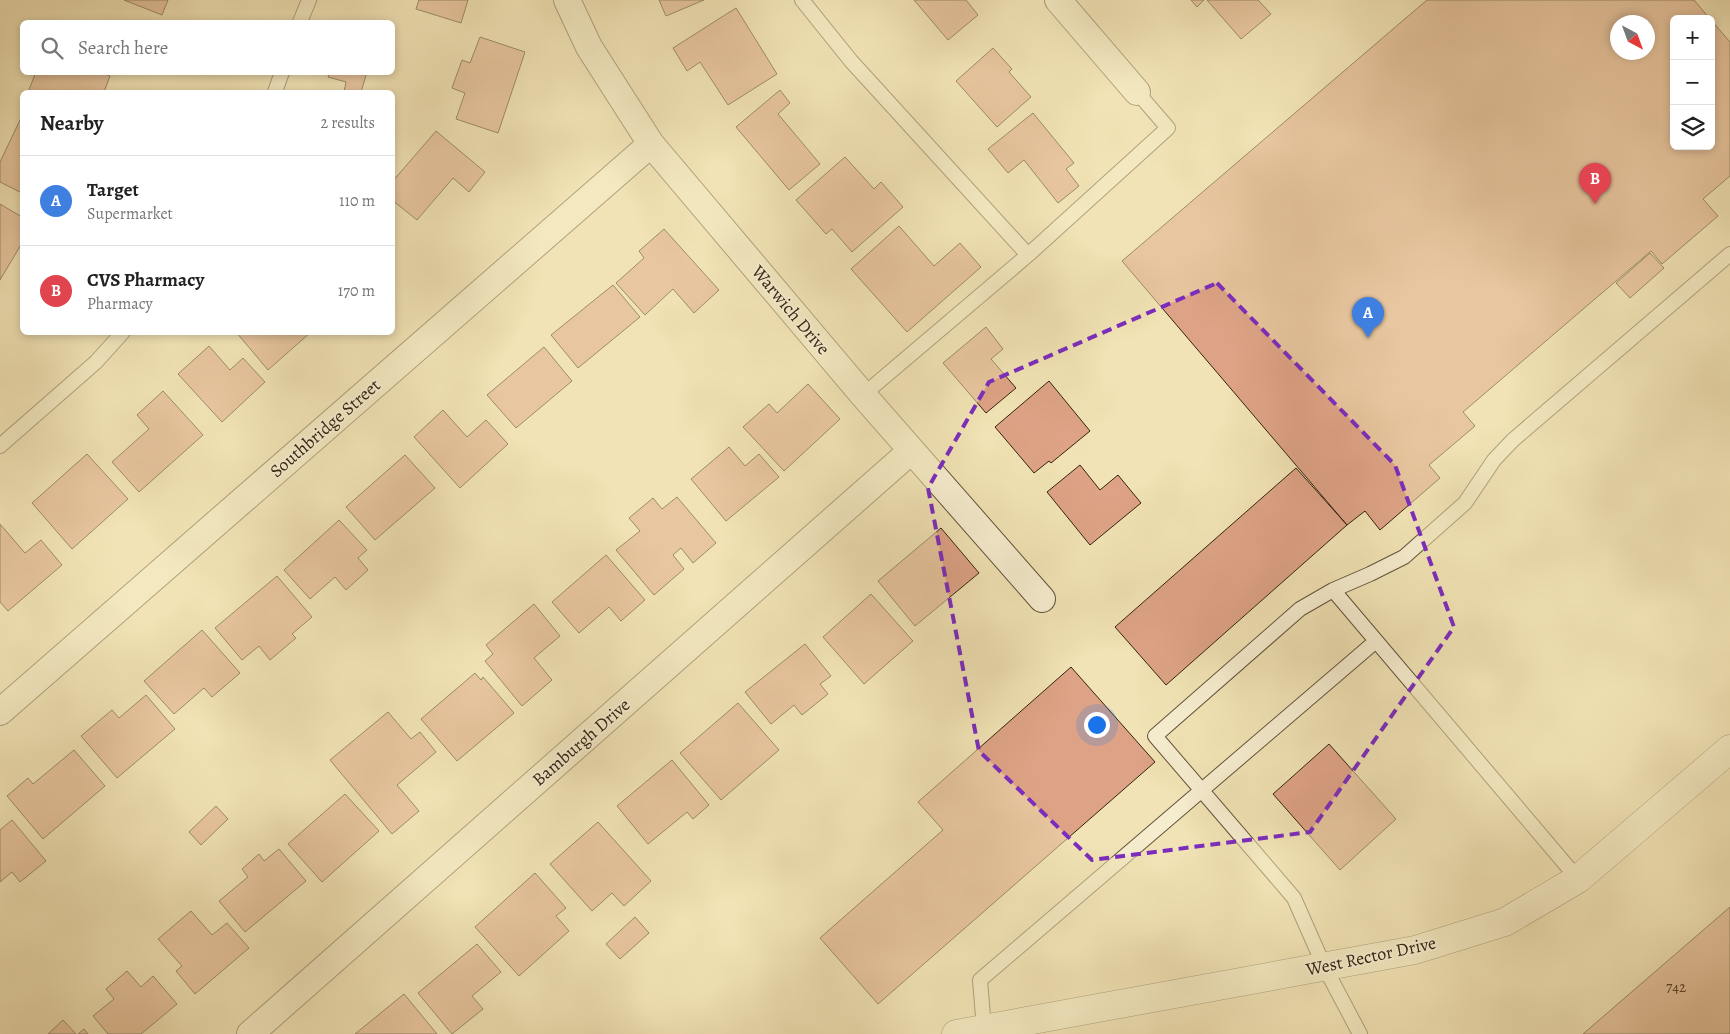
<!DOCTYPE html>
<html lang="en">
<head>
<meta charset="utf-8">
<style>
	:root { --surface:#fff; --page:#f2f2f2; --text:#222; --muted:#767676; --line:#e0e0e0; --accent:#0b8043 }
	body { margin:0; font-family:Alegreya,serif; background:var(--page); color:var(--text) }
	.controls { position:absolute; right:15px; top:15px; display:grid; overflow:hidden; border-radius:8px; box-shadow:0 2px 8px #0003 }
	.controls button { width:45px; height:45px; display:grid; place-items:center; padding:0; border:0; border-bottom:1px solid var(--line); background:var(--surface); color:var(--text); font:25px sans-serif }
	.compass { position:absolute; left:1610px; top:15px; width:45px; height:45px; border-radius:50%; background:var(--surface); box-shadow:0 2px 8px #0003; rotate:139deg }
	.you { position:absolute; left:1096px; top:724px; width:18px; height:18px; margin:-12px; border:4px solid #fff; border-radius:50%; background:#1a73e8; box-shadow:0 0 0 8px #1a73e833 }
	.badge { display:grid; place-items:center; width:32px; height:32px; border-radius:50%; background:var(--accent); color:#fff; font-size:16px; font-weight:700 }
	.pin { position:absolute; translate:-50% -41px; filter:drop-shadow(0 1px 2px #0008) }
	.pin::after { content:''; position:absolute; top:26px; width:18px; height:15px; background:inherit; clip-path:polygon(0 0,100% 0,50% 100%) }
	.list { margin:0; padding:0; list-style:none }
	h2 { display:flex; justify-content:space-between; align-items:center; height:65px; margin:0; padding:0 20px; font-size:21px }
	h2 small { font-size:16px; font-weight:400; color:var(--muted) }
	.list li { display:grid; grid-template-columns:32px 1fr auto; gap:15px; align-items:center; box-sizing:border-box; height:90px; padding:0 20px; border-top:1px solid var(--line) }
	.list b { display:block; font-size:19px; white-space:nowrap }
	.list p { margin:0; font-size:16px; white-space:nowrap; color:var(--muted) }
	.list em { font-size:16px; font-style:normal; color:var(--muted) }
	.icon { flex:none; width:28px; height:28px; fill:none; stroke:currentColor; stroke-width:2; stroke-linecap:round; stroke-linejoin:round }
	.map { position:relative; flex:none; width:1730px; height:1034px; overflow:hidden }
	.search { position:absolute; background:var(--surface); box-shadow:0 2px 8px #0003; left:20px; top:20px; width:375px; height:55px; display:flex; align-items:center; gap:12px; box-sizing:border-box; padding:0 18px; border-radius:8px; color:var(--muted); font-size:19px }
	.panel { position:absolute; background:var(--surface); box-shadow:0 2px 8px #0003; left:20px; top:90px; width:375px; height:245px; border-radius:8px }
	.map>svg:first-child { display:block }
	.building { fill:#dea386; stroke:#322311; fill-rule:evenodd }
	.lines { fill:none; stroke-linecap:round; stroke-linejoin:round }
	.service-casing { stroke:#62533a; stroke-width:16 }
	.minor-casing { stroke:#62533a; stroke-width:28 }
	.tertiary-casing { stroke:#62533a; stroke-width:29 }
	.service { stroke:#f6edcf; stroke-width:14 }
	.minor { stroke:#f6edcf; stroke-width:26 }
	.tertiary { stroke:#f6edcf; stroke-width:28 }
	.marked { fill:none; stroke:#7b2cbf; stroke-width:4; stroke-dasharray:10 6; stroke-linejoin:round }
	.labels { text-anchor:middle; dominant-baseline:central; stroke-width:4; stroke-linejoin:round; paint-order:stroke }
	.number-label { font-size:15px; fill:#5d432e }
	.street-label { font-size:18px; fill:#322311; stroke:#f6edcf }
</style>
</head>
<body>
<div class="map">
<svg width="1730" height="1034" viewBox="0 0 1730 1034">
	<rect width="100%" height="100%" fill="#f1e3b5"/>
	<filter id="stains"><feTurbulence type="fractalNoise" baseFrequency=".004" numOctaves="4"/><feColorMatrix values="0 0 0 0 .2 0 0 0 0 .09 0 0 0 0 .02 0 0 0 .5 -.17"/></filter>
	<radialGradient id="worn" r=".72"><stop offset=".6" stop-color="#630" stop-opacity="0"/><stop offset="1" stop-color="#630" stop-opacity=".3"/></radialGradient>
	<path class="building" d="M124,0H168L162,15Z
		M419,0H468L461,23L416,9Z
		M659,0H704L666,16Z
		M914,0H966L978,15L948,40Z
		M1191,0H1204L1197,7Z
		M1207,0H1258L1271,14L1241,39Z
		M1427,0H1694L1710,19H1674V146H1711V20L1730,42V176L1703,199L1718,216L1662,264L1651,251L1463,412L1475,426L1429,465L1440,478L1380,530L1365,511L1347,525L1122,261ZM1618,22H1648V52H1618Z
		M736,8L777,74L728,105L700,62L687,71L673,48Z
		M480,37L525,52L498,133L456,119L465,93L452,88L462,60L470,63Z
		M993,48L1012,69L1009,72L1031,97L997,127L956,81Z
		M36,72H100L110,76L104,92H28Z
		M330,72H367L361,92H344L346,82L328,77Z
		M780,90L790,103L778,114L820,164L789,190L736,127Z
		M1033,113L1074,163L1066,169L1079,186L1058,203L1024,160L1008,173L988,149Z
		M22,116V193L0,182V162Z
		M436,131L485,172L469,192L453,178L417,220L392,200V182Z
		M845,157L874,189L881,182L903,207L852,252L832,229L826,234L796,200Z
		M0,204L22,217V243L0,280Z
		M899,226L934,266L960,243L981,267L907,332L851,269Z
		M664,229L719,290L694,313L673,289L645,315L616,283L644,258L639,251Z
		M1650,253L1664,268L1630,298L1616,283Z
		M613,285L640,317L578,368L551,335Z
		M986,327L1003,349L991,359L1016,388L986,413L943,363Z
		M236,332H311L268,370Z
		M209,346L230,370L243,358L265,382L222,422L178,374Z
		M544,347L572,381L516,428L487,395Z
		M1049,381L1090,431L1051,463L1049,461L1034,473L995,427Z
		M808,384L840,419L784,471L743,427L769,404L777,413Z
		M163,391L203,435L139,492L112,462L149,429L137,415Z
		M443,410L467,437L486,420L508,444L460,488L414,437Z
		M729,447L745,466L759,454L779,477L726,521L691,479Z
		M87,454L128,499L72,549L32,503Z
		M405,455L435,488L375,540L346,507Z
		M1080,465L1100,490L1118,475L1141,503L1090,545L1047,492Z
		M1296,468L1347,525L1166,685L1115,627Z
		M677,497L716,543L693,563L681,548L673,555L684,569L654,595L616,550L640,531L629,518L653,498L662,509Z
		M339,520L367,550L358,558L368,570L346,590L335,577L310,599L284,570Z
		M0,524L25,553L41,540L62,565L8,611L0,602Z
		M941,528L979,573L915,626L878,581Z
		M606,555L645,600L621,621L609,607L579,633L552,602Z
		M277,576L312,617L292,634L296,638L270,660L259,646L242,660L215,628Z
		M871,594L913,641L864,684L823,637Z
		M534,604L560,636L534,658L552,680L522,706L485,661L493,654L486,645Z
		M202,630L240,673L212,697L204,688L174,714L144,681Z
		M805,644L831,676L820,684L828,694L802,715L794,705L771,724L745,692Z
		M1071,667L1155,762L878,1004L820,938L943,830L918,802Z
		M475,673L481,680L483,677L514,713L457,761L421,719Z
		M146,695L175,729L117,778L81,736L112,710L119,718Z
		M738,703L779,750L721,800L680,753Z
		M388,712L411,739L420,732L436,752L397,785L419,811L392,834L330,760Z
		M1329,744L1396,819L1340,870L1273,794Z
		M74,750L105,786L43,839L7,796L28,778L33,784Z
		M672,760L709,805L693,819L687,812L648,844L617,806Z
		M345,794L379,831L322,882L288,844Z
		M216,806L228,819L201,845L189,832Z
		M12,820L46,861L20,882L12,872L0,882V830Z
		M598,822L651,881L624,906L612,893L592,911L550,864Z
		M279,849L306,881L245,932L219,901L248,877L242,869L259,854L264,861Z
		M535,873L566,908L556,916L569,931L519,976L475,927Z
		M1730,907V1034H1583Z
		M191,911L212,935L227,923L249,948L195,994L176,971L182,966L158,939Z
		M635,917L649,933L620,959L606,944Z
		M477,944L501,972L472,996L483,1009L452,1034L418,993Z
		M127,971L141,987L153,976L177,1004L141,1034H108L93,1016L114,999L106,989Z
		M404,994L437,1034H355Z
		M63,1020L76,1034H48Z
		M84,1029L88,1034H78Z"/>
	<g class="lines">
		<g class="service-casing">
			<path id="service" d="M802,0L851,61L1028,255
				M300,22L309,0
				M275,92L282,72
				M863,395L1028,255L1168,128L1137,92
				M0,446L96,362L123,332
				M1333,590L1578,879
				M984,1029L980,980L1376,641
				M1360,1034L1324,966L1294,898L1155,736L1300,609L1333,590L1370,574L1404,557L1465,503L1494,460L1513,440L1730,254"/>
		</g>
		<g class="minor-casing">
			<path id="minor" d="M567,0L589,47L651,144L863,395L1042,599
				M1058,0L1137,92
				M0,712L651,144
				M250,1034L911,451"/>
		</g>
		<g class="tertiary-casing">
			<path id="tertiary" d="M956,1034L1415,950L1505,922L1578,879L1730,749"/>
		</g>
		<use href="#service" class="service"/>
		<use href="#minor" class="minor"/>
		<use href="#tertiary" class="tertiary"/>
	</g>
	<path d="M0 0H1730V1034H0ZM1217,283L1395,465L1454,627L1310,832L1092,860L979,751L928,488L989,382Z" fill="#f1e3b5" fill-opacity=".55" fill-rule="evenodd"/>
	<path class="marked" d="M1217,283L1395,465L1454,627L1310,832L1092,860L979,751L928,488L989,382Z"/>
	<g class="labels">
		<g class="number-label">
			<text x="1676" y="987">742</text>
		</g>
		<g class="street-label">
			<text transform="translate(791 310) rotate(50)">Warwich Drive</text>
			<text transform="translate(325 428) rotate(-41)">Southbridge Street</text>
			<text transform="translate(581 742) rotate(-41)">Bamburgh Drive</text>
			<text transform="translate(1371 956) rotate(-12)">West Rector Drive</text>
		</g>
	</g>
	<rect width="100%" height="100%" filter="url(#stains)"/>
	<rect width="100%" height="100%" fill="url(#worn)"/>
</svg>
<div class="controls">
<button>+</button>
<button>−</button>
<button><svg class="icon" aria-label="layers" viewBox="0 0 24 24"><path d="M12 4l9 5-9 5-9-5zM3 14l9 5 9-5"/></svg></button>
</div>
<svg class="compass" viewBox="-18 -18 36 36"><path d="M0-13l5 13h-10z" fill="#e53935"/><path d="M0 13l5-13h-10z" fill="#767676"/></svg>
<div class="you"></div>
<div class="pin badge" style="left:1368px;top:338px;background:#3f7fe0">A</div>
<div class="pin badge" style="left:1595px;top:204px;background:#e0444e">B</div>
<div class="search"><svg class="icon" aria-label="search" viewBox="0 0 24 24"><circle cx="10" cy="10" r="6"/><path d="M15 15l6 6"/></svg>Search here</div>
<section class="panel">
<h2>Nearby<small>2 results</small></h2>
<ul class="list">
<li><span class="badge" style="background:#3f7fe0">A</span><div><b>Target</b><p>Supermarket</p></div><em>110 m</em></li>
<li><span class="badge" style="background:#e0444e">B</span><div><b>CVS Pharmacy</b><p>Pharmacy</p></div><em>170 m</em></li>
</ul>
</section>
</div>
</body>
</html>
